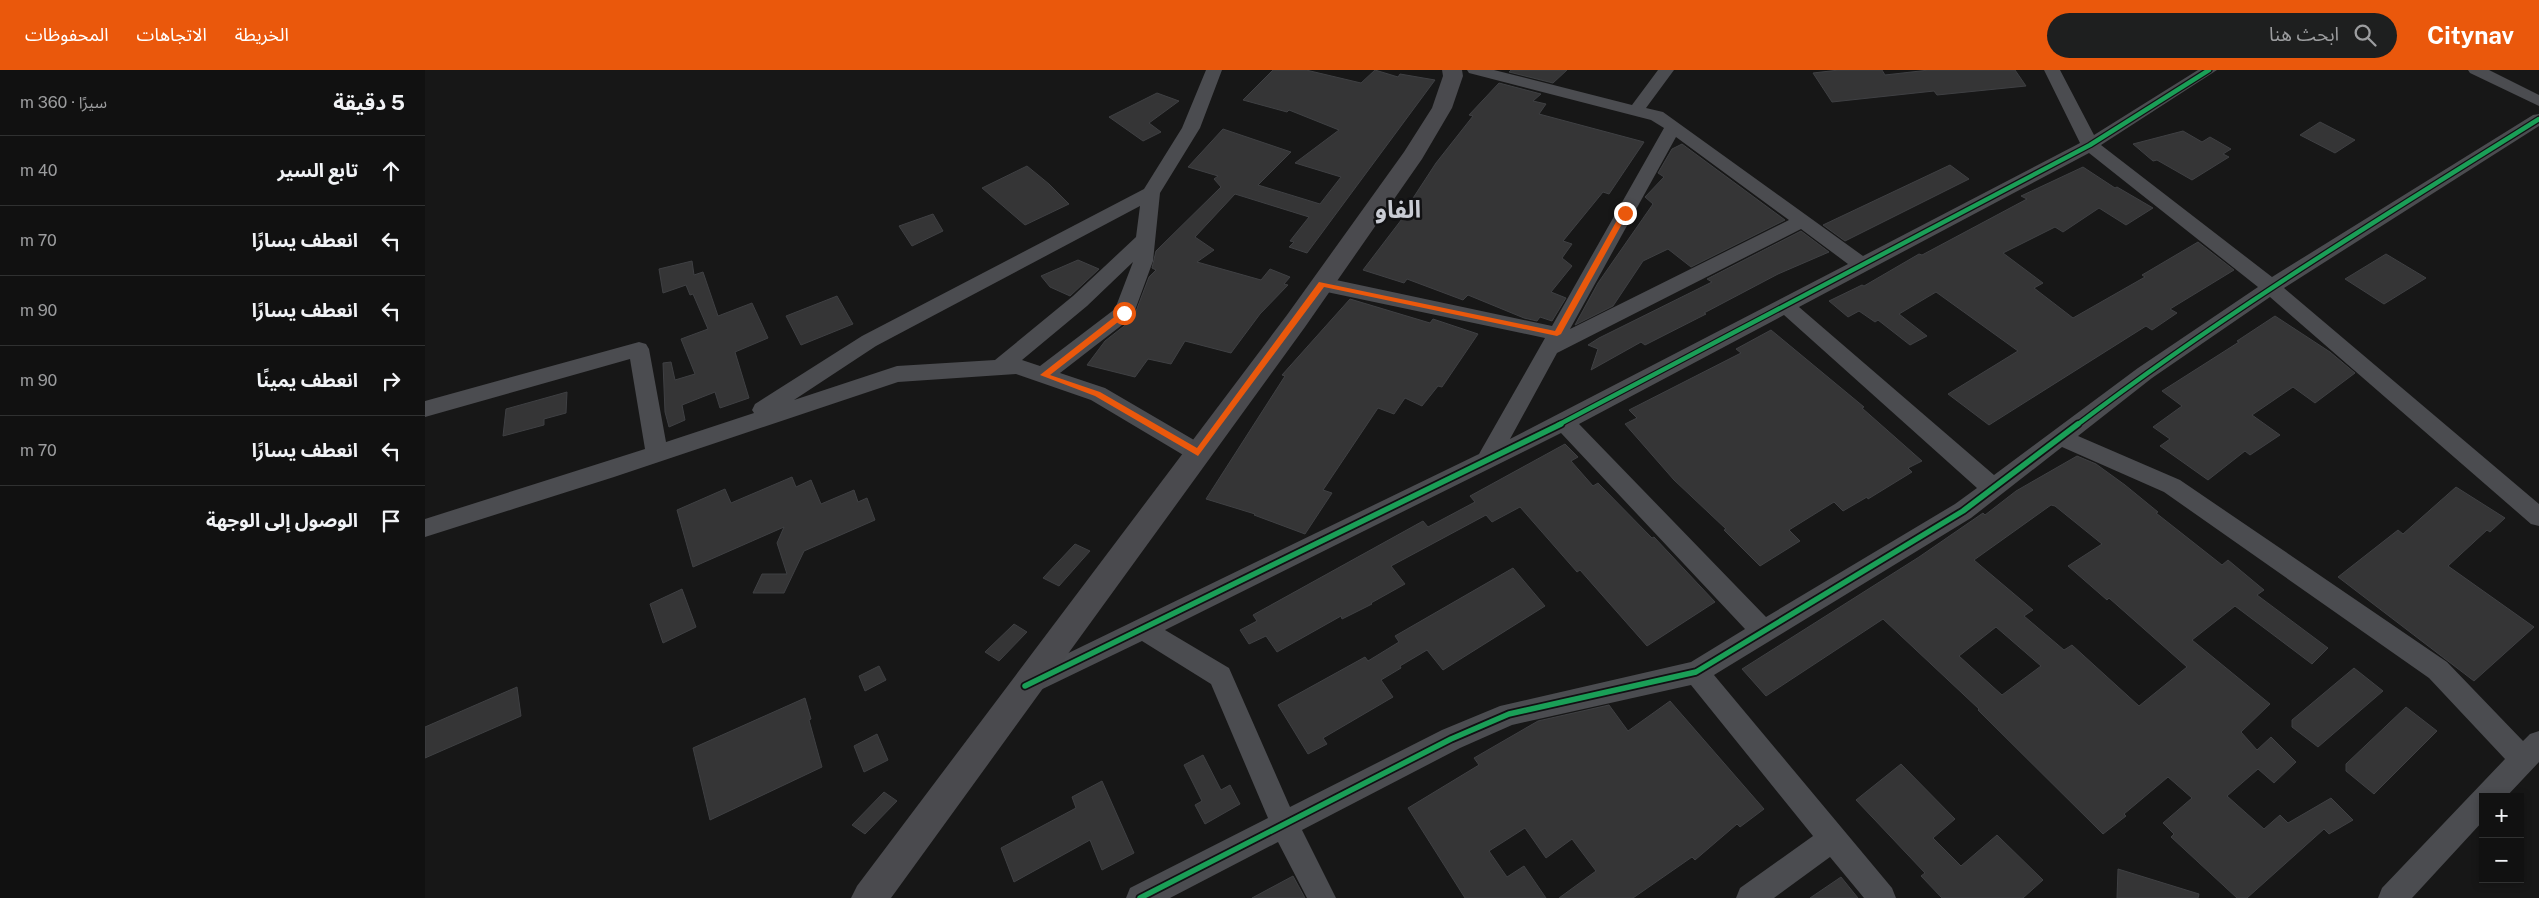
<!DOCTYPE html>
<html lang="ar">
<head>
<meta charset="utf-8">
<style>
	:root { --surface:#111; --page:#1e1f1f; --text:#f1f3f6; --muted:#9c9d9f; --line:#303131; --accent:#ea580c }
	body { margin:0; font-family:"Public Sans","Noto Sans Arabic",sans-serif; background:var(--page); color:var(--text); direction:rtl }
	.controls { position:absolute; right:15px; bottom:15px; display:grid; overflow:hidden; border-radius:0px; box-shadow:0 2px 8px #0003 }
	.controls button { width:45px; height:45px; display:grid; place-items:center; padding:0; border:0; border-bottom:1px solid var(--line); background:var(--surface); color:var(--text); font:25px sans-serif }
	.stop { position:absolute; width:15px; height:15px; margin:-11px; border:4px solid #ea580c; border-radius:50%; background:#fff }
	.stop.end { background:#ea580c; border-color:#fff; box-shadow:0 1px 5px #0008 }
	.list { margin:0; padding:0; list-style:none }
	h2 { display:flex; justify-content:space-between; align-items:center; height:65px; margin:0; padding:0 20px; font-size:21px }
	h2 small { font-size:16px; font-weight:400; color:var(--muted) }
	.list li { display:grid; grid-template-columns:32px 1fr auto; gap:15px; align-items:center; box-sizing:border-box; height:70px; padding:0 20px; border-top:1px solid var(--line) }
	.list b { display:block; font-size:19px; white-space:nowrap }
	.list em { font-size:16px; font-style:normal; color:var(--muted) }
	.icon { flex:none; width:28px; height:28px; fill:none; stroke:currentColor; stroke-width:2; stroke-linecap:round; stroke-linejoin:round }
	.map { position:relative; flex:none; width:2114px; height:828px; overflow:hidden; direction:ltr }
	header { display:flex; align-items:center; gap:30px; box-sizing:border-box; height:70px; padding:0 25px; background:var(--accent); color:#fff }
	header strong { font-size:24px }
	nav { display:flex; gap:28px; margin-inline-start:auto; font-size:18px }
	.search { width:350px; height:45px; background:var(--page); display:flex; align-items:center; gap:12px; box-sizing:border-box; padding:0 18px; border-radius:28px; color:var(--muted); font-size:19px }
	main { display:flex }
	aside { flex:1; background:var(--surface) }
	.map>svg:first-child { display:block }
	.building { fill:#353536; stroke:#3f4043; fill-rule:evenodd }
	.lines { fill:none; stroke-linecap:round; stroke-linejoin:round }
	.street { fill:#4b4c50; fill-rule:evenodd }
	.secondary { fill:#4a4a4e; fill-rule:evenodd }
	.cycleway-far1-casing { stroke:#111113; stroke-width:7 }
	.cycleway-casing { stroke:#111113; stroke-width:9 }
	.cycleway-far1 { stroke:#1a9f57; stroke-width:4.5 }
	.cycleway { stroke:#1a9f57; stroke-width:5.5 }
	.route { fill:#ea580c }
	.labels { text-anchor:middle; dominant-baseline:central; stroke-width:5; stroke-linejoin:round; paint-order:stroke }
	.town-label { font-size:24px; font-weight:bold; fill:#c9ccd4; stroke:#111113 }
</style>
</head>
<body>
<header>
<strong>Citynav</strong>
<div class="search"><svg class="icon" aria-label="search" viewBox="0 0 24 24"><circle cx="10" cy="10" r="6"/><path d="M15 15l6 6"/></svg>ابحث هنا</div>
<nav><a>الخريطة</a><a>الاتجاهات</a><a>المحفوظات</a></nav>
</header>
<main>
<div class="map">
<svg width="2114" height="828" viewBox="0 0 2114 828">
	<rect width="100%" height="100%" fill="#171717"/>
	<path class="building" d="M848,0H881L936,13L950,0L973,7L975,4L1010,10L882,183L864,177L869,172L865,171L884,147L810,124L770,167L789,180L772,192L836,210L845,199L865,207L859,214L863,215L835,244L806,283L760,271L746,294L723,289L710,307L662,295L680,271L708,249L724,207L731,200L727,198L731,181L796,117L789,109L793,106L763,97L798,59L866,82L833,115L895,134L916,107L870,93L914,60L864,40L862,42L818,30Z
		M1086,0H1142L1128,13L1084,2Z
		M1414,0H1457L1460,5L1504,0H1590L1601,16L1512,25L1509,21L1407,32L1388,3Z
		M1074,13L1116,24L1108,31L1121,34L1114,44L1219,72L1184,124L1178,122L1138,171L1147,174L1137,188L1147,196L1126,222L1141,228L1127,251L1115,247L1112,251L1099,248L1043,225L1038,230L982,209L979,213L938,200L980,145H977L1011,93L1048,46L1044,45Z
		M732,23L754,31L724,53L736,62L718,71L684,47Z
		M1895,52L1930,70L1910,83L1875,65Z
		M1758,61L1777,72L1785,67L1806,79L1798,84L1804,87L1767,110L1732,90L1728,91L1708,74Z
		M1257,74L1360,150L1266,197L1243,179L1218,191L1188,236L1150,255L1173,213L1228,134L1220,127L1239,107L1233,103L1247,79Z
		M1525,95L1544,109L1420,171L1398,155Z
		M602,96L624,114L644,134L600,155L557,118Z
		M1658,97L1690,118L1692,117L1728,138L1701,155L1674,138L1638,162L1630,157L1578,183L1618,213L1609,218L1648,248L1720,207L1717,205L1773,172L1809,200L1745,239L1752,243L1727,260L1721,256L1564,355L1523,324L1593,281L1511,222L1474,244L1502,266L1485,275L1453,250L1450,252L1434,241L1423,247L1404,231L1437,215L1439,216L1494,184L1497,185L1602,129L1596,126Z
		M508,144L518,161L487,176L474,156Z
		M1376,161L1404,182L1353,204L1279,243L1281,244L1220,275L1216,272L1166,300L1173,279L1163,275L1174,268L1287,212L1282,209Z
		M1961,184L2001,208L1959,234L1920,209Z
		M653,190L674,199L645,226L625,217L616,206Z
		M267,191L269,205L278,202L293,246L327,233L343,268L310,282L324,328L295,338L290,322L257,335L260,350L244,357L240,342L238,293L246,292L250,310L270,304L256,269L283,259L268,224L265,225L261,215L238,223L234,199Z
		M412,226L428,254L376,275L361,246Z
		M925,229L1005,253L1008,249L1053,264L1017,317L1013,316L997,336L980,328L969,344L953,338L898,420L907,423L880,464L829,445L830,444L781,429L860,306L857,305Z
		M1850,246L1905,282L1930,303L1890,333L1868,317L1827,345L1855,365L1825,385L1820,381L1783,410L1735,376L1745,369L1728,357L1757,336L1737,321L1814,272L1812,271Z
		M1346,260L1439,337L1437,338L1497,391L1483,398L1487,402L1443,429L1442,427L1418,441L1409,432L1364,460L1375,471L1335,496L1299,460L1301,459L1249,410L1200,354L1212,348L1204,340L1316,283L1311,279Z
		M142,322L141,343L119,349V355L78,366L81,339Z
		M1140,374L1153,387L1146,391L1168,416L1173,413L1227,468L1229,467L1290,532L1222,576L1155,500L1152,502L1095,437L1067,452L1061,445L966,496L980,514L946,533L947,534L917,549L916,546L852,582L841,566L824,574L815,560L832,551L828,545L998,451L1003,457L1050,432L1045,426Z
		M1652,386L1671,394L1700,415L1733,442L1731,443L1797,495L1803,490L1839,520L1832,525L1903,578L1887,594L1810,536L1767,570L1845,634L1816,662L1832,680L1846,667L1871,692L1849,713L1833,699L1802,726L1839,759L1855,745L1863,753L1906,728L1928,750L1904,764L1899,759L1822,828H1812L1746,767L1749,764L1738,753L1767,728L1743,707L1699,744L1701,746L1678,764L1553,640L1554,639L1458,549L1341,626L1317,599L1494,487L1558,443L1560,445L1591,421ZM1626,435L1630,436L1677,474L1643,496L1682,530L1684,528L1762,597L1714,636L1647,575L1639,580L1599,546L1608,540L1549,490ZM1571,557L1616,596L1577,625L1534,586Z
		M367,407L371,417L386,410L396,434L429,420L433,432L442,428L450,450L379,481L359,523H328L337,504H362L352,473L359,457L268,497L252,440L300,419L306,433Z
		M2031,417L2080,448L2065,462L2062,460L2023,496L2109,557L2049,611L1913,507L1973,460L1978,464Z
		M650,474L665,481L634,516L618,508Z
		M1088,498L1120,536L1018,600L1002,580L975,596L976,598L956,610L968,627L898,668L902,674L883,684L853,635L940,587L943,591L974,572L970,566Z
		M257,519L271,557L238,573L225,534Z
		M589,554L602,562L574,591L560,582Z
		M454,596L461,610L440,621L434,606Z
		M1929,598L1958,621L1893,677L1867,657V650Z
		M92,617L96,646L0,688V657Z
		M380,628L386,649L384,650L397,697L285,750L268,678Z
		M1245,631L1339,739L1315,757L1312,754L1270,790L1267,787L1208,828H1134L1171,801L1147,769L1121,788L1100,758L1064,781L1082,807L1099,796L1121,828H1040L983,738L1054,695L1049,688L1113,651L1184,635L1203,661Z
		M1981,637L2012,661L1949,724L1921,701V694Z
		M452,664L463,690L439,702L429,676Z
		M778,685L796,720L805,715L815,734L780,754L770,735L777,731L759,695Z
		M1476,694L1530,749L1508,768L1536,796L1572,765L1618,810L1598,828H1517L1496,806L1500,803L1431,730Z
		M677,711L709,783L677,800L665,770L589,812L576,778L651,738L647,727Z
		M459,722L472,731L440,764L427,755Z
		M1693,799L1774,824L1773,828H1692Z
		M868,806L880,828H827Z
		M1416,807L1433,828H1385Z"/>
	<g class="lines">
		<path class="street" d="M781,0H797L775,58L735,123L728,191L709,243L706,248L635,303L680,318L781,377L784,383L781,389L773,391L765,389L666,330L591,304L473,312L189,407L0,467V449L220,379L205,289L0,347V331L214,272L221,274L224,279L241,372L329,343L327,340L330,334L437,266L719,119L757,58ZM715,136L711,167L648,226L570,290L472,296L369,330L451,276ZM708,192L690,239L615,296L597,290L662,236Z
			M1042,0H1069L1207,35L1233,0H1249L1221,38L1238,42L1438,186L1655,73L1619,0H1635L1669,65L1773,0H1792L1676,75L1847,207L2108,45L2114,44V56L1859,218L2114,434V456L2106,454L1845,227L1727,308L1653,366L1755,410L2022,592L2098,671L2105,664L2114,661V692L2081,727H2058V751L1987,828H1953L1957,818L2080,689L2004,608L1739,422L1637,377L1546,448L1289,605L1467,818L1471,828H1439L1405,787L1349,828H1311L1315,818L1388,766L1266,615L1087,655L1035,678L877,760L911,828H882L853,772L745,828H701L705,818L843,748L786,614L717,571L603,626L594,623L590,615L594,607L1054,384L1120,268L897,221L890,219L887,214L890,209L897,207L1127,256L1239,58L1226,50L1044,3ZM1251,67L1364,150L1145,259ZM1664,83L1833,217L1713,298L1569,405L1374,237ZM1376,159L1423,194L1085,369L1132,283ZM1359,245L1552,418L1530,434L1341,547L1154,354ZM1136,363L1320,559L1266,592L1075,636L1017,660L865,737L804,598L740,560Z
			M2043,0H2064L2114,25V36L2045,3Z"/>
		<path class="secondary" d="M1017,0H1037L1038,6L1027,38L997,89L880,257L466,828H426L432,816L862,245L979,82L1007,38L1018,6Z"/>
		<g class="cycleway-far1-casing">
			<path id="cycleway-far1" d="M1133,355L1665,75L1784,0
				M1652,355C1799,243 1957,147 2114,49"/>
		</g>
		<g class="cycleway-casing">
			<path id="cycleway" d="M600,616L1136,354
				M715,828L1026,669L1084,644L1271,602L1538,441L1653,354"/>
		</g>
		<use href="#cycleway-far1" class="cycleway-far1"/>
		<use href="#cycleway" class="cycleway"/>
	</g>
	<path class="route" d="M1200,141L1203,143L1136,264L1132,266L899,217L773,386L670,326L615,305L697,241H702V245L625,305L675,322L772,378L894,212L1130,261L1196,143Z"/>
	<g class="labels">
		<g class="town-label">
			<text x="973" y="139">الفاو</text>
		</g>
	</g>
</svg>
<div class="controls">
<button>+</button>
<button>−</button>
</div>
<div class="stop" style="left:699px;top:243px"></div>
<div class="stop end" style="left:1200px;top:143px"></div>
</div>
<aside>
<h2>5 دقيقة<small>سيرًا · 360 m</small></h2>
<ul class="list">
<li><svg class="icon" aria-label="ahead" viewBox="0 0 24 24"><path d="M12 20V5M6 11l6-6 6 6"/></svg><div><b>تابع السير</b></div><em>40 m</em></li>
<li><svg class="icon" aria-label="left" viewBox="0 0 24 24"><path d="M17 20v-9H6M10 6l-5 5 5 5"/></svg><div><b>انعطف يسارًا</b></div><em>70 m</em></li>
<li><svg class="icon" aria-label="left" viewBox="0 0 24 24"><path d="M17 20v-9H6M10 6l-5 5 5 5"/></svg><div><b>انعطف يسارًا</b></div><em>90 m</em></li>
<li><svg class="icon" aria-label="right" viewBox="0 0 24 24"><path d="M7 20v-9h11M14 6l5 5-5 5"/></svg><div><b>انعطف يمينًا</b></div><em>90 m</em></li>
<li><svg class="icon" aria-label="left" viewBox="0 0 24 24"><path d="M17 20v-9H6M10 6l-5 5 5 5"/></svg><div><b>انعطف يسارًا</b></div><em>70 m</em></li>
<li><svg class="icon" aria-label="arrive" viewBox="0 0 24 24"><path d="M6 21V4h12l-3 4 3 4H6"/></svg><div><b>الوصول إلى الوجهة</b></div></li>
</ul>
</aside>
</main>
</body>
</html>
